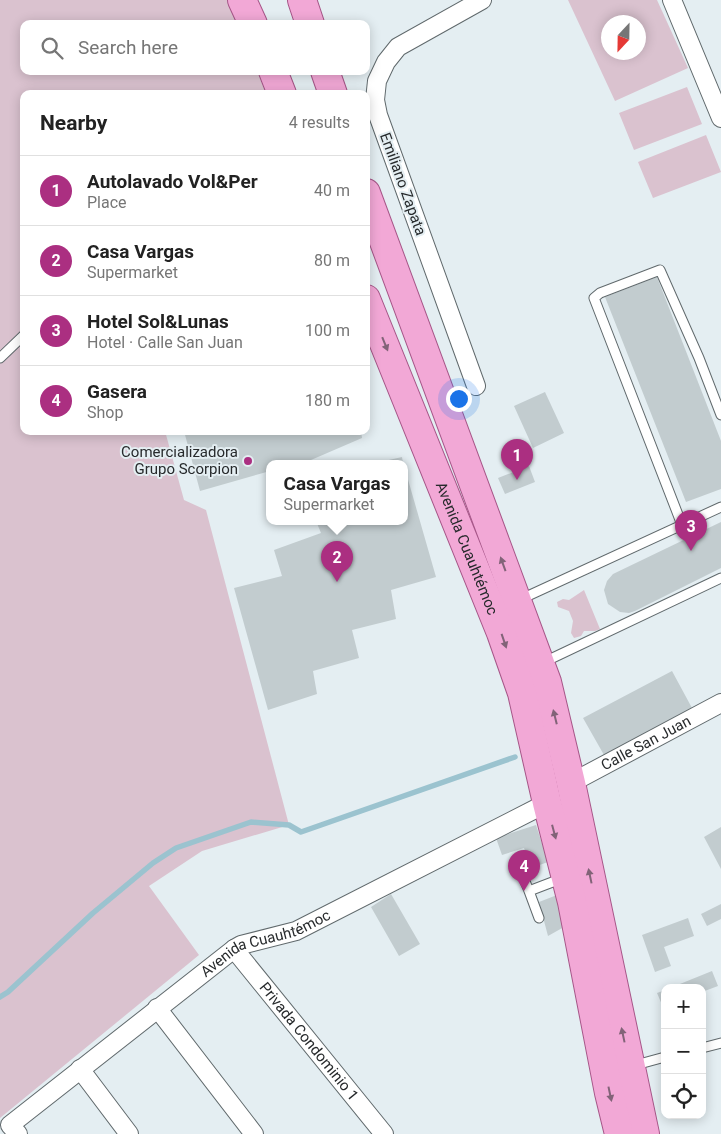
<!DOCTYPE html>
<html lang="en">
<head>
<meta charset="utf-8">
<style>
	:root { --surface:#fff; --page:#f6f6f6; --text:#222; --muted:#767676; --line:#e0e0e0; --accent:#ab2f81 }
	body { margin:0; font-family:Roboto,sans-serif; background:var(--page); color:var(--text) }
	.controls { position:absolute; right:15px; bottom:15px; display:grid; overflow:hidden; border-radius:10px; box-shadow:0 2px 12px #0003 }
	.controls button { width:45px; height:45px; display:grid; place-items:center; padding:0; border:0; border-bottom:1px solid var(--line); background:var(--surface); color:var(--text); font:25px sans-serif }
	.compass { position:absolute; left:601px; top:15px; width:45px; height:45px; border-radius:50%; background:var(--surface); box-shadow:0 2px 12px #0003; rotate:202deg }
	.you { position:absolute; left:458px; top:398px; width:18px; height:18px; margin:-12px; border:4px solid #fff; border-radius:50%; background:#1a73e8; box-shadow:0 0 0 8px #1a73e833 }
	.badge { display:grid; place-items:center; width:32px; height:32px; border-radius:50%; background:var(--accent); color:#fff; font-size:16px; font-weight:700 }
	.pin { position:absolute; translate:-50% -41px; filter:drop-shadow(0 1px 2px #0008) }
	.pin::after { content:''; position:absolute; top:26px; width:18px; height:15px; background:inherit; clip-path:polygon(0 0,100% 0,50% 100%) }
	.popup { position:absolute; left:266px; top:460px; width:142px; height:65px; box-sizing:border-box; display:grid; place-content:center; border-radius:10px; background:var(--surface); filter:drop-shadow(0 1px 4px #0005); font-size:16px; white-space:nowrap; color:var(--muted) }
	.popup b { font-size:19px; color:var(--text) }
	.popup::after { content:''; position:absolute; left:50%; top:100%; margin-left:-10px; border:10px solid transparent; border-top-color:var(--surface) }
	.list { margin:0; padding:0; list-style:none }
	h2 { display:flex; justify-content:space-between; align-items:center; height:65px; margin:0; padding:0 20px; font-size:21px }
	h2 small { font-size:16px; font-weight:400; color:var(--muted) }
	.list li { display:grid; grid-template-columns:32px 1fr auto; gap:15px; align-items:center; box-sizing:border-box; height:70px; padding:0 20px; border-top:1px solid var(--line) }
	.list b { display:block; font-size:19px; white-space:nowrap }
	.list p { margin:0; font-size:16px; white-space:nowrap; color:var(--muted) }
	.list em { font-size:16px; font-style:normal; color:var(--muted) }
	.icon { flex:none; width:28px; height:28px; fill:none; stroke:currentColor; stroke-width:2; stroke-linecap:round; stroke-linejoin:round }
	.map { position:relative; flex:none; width:721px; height:1134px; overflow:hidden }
	.search { position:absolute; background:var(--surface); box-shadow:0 2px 12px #0003; left:20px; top:20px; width:350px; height:55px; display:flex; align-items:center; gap:12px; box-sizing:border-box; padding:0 18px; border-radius:10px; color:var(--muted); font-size:19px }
	.panel { position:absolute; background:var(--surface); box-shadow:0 2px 12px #0003; left:20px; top:90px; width:350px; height:345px; border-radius:10px }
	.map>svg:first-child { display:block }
	.green { fill:#dac2cf; fill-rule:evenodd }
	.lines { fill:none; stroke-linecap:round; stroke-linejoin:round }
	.stream { stroke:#9bc3cf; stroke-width:5.5 }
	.building { fill:#c2cccf }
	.service-casing { stroke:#60696c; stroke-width:11 }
	.minor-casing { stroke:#60696c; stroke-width:20 }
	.primary-casing { stroke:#a65688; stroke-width:30 }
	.service { stroke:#fff; stroke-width:9 }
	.minor { stroke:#fff; stroke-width:18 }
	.primary { stroke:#f2a8d6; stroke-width:28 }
	.oneway { fill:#826378 }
	.poi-dot { fill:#ab2f81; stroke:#e4eef2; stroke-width:2 }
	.labels { text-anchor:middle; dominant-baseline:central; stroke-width:4; stroke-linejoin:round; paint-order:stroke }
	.street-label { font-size:15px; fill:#272a2c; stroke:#e4eef2 }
	.poi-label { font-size:15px; fill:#272a2c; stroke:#e4eef2; text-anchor:end }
</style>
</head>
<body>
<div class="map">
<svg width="721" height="1134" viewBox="0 0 721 1134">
	<rect width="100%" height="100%" fill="#e4eef2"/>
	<path class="green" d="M0,0H227L237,24H24V71H257L266,94H24V431H165L184,500L206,510L289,825L202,851L149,886L199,955L0,1118Z
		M568,0H657L688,68L615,101ZM608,22H638V52H608Z
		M687,87L702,124L634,150L619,113Z
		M706,135L721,172L653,198L638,162Z
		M584,590L600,629L595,631H584L581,636L574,638L571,633L573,621L569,611L558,607L557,602L563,599L569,600Z"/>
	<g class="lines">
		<path class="stream" d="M0,997L8,992L93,913L153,863L176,848L251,822L289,825L301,832L515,757"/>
	</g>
	<path class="building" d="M657,277L721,441V489L686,502L605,297Z
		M545,392L564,433L533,448L514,406Z
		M184,431H361L362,438L311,460L298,463H270V471L200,491Z
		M402,457L403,463H380V462Z
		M529,466L535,482L505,494L498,478Z
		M405,469L436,577L391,590L396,619L352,630L359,658L313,671L317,694L268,710L234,588L282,576L274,550L321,533L316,521H404Z
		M721,522V568L635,611L629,613L620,612L608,604L604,590L607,581L613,574Z
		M672,671L692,708L604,755L583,718Z
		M536,825L548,862L531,868L524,848L502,855L496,838Z
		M721,827V869L704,837Z
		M391,894L420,944L399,956L371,907Z
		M557,895L564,927L548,936L539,902Z
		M721,904V919L707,926L701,914Z
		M688,918L694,936L664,947L671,966L655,972L642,935Z
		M712,971L718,986L702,992V988H670Z
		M665,990V1006L663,1007L657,993Z"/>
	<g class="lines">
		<g class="service-casing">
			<path id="service" d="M0,358L24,335
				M682,525L594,298L600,293L660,270L699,358L721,415
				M519,600L721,507
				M542,663L721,578
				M517,862L529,891L563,878
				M529,891L539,918
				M702,1048L721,1043
				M632,1066L665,1057"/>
		</g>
		<g class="minor-casing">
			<g id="minor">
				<path d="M672,0L721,118"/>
				<path d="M476,386L378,115L375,100L377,81L386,62L398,47L482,0"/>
				<path id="s1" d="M571,783L721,703"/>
				<path id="s2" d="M234,949L384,1134"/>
				<path d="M157,1008L254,1134"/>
				<path d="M80,1069L129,1134"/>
				<path id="s3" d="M18,1134L10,1125L234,949L241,945L296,931L547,803"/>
			</g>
		</g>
		<g class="primary-casing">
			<g id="primary">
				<path d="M242,0L253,24"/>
				<path d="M302,0L310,24"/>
				<path d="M273,71L282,94"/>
				<path d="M325,71L333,94"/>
				<path d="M366,193L547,682L571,783L645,1134"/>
				<path id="s4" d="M366,299L501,633L522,693L547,803L572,902L609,1093L619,1134"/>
			</g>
		</g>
		<use href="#service" class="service"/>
		<use href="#minor" class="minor"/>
		<use href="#primary" class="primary"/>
	</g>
	<defs><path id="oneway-solid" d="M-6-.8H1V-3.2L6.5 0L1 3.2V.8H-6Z" transform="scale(1.25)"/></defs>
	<g class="oneway">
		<use href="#oneway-solid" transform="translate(385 344) rotate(68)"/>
		<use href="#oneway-solid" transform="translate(503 564) rotate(-110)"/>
		<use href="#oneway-solid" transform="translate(504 641) rotate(71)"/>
		<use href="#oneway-solid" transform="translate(555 717) rotate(-104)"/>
		<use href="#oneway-solid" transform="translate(554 832) rotate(75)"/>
		<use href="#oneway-solid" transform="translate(590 876) rotate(-102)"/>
		<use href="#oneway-solid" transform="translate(623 1035) rotate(-102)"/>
		<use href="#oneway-solid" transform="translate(610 1094) rotate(78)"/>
	</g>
	<circle class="poi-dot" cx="248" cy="461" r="5"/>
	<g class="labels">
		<g class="street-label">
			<text transform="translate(403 184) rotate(70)">Emiliano Zapata</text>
			<text stroke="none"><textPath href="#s4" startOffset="269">Avenida Cuauhtémoc</textPath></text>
			<text stroke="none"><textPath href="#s1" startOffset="85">Calle San Juan</textPath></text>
			<text stroke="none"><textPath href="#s3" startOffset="328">Avenida Cuauhtémoc</textPath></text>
			<text stroke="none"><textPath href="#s2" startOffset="119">Privada Condominio 1</textPath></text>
		</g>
		<g class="poi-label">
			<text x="238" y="452">Comercializadora<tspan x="238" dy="17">Grupo Scorpion</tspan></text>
		</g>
	</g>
</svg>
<div class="controls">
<button>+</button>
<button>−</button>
<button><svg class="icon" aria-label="locate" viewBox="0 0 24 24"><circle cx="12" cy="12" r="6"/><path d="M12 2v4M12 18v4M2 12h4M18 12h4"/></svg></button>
</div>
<svg class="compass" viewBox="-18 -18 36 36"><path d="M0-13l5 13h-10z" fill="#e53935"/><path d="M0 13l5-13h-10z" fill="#767676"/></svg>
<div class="you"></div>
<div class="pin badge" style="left:517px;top:480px">1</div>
<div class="pin badge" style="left:337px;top:582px">2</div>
<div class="popup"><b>Casa Vargas</b>Supermarket</div>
<div class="pin badge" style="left:691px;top:551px">3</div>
<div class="pin badge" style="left:524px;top:891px">4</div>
<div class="search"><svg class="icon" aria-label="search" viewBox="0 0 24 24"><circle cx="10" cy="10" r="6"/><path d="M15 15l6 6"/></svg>Search here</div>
<section class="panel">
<h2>Nearby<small>4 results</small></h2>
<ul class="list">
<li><span class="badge">1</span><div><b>Autolavado Vol&amp;Per</b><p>Place</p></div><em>40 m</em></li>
<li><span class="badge">2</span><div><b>Casa Vargas</b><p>Supermarket</p></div><em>80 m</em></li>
<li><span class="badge">3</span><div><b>Hotel Sol&amp;Lunas</b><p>Hotel · Calle San Juan</p></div><em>100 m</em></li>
<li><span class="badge">4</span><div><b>Gasera</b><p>Shop</p></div><em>180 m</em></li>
</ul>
</section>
</div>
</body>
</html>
